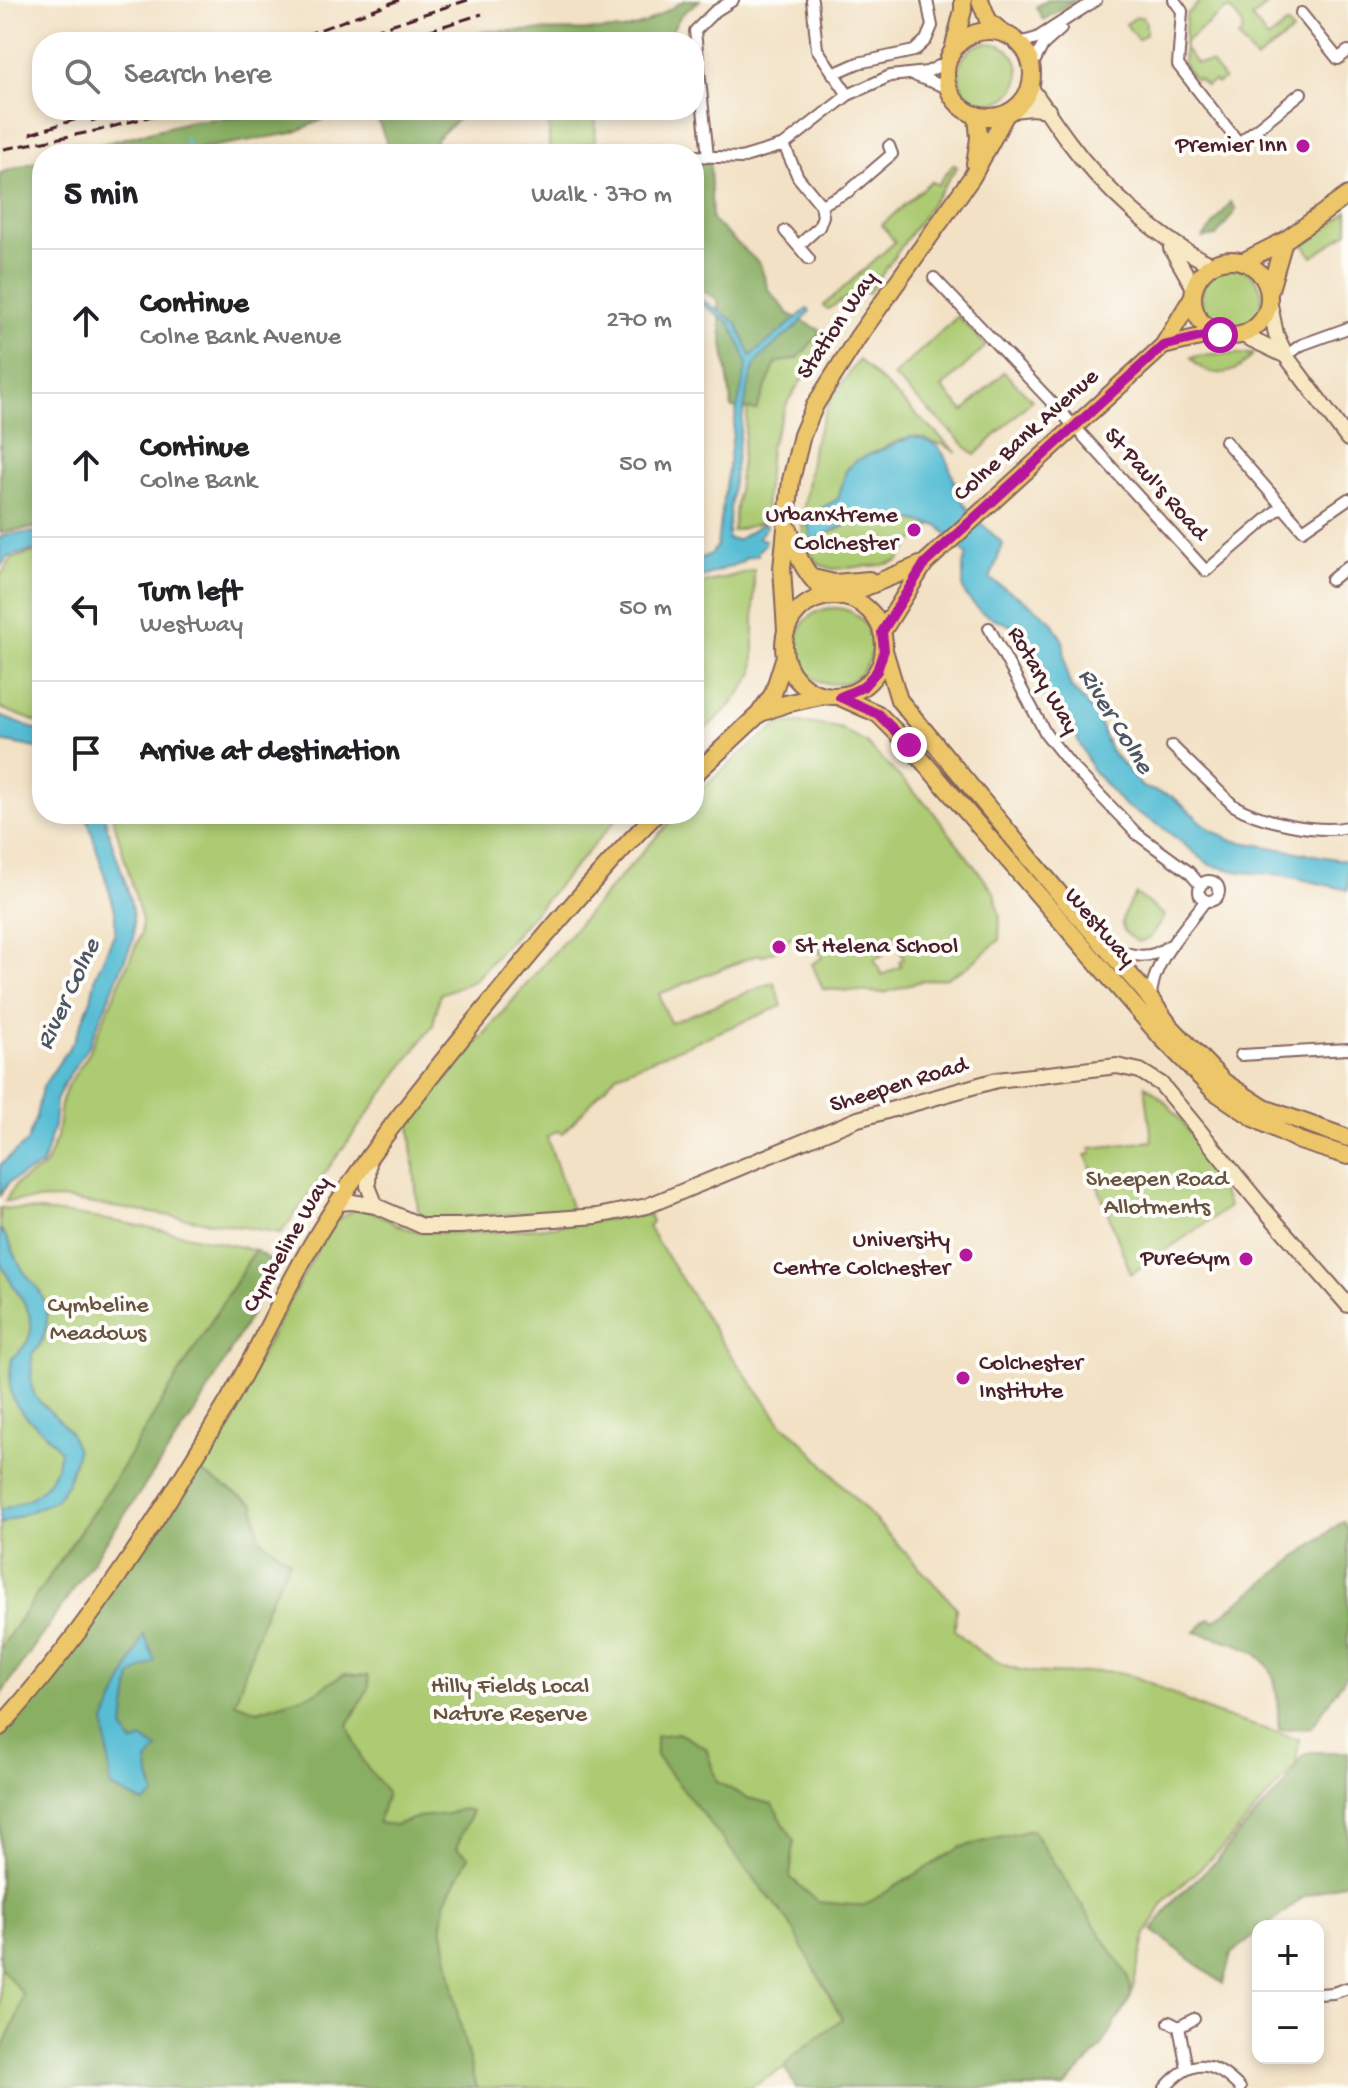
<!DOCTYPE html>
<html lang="en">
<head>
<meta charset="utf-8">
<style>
	:root { --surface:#fff; --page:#f2f2f2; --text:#202124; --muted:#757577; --line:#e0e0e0 }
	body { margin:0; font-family:"Gochi Hand",sans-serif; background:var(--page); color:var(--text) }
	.controls { position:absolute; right:24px; bottom:24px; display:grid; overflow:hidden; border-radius:16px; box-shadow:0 4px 12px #0003 }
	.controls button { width:72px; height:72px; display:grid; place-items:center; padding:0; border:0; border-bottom:2px solid var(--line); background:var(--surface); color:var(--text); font:40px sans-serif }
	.stop { position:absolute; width:24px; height:24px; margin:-18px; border:6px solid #b5179e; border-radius:50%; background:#fff }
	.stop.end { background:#b5179e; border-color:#fff; box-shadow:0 2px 8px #0008 }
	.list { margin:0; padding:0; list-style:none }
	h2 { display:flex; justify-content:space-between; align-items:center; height:104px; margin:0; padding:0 32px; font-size:34px }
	h2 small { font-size:26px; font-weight:400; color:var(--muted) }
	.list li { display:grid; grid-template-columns:52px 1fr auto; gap:24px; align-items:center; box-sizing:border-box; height:144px; padding:0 32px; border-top:2px solid var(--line) }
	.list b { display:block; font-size:30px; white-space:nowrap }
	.list p { margin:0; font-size:26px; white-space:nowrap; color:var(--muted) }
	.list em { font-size:26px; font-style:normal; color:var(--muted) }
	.icon { flex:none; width:44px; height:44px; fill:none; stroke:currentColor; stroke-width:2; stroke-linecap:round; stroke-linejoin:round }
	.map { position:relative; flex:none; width:1348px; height:2088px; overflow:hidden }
	.search { position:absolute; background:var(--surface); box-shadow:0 4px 12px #0003; left:32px; top:32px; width:672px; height:88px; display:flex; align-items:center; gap:20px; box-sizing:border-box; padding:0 28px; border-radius:32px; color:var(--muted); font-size:30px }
	.panel { position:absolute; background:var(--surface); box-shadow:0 4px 12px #0003; left:32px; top:144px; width:672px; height:680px; border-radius:32px }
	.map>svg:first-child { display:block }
	.green { fill:#accb72; stroke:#7b754e; stroke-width:2; fill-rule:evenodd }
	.forest { fill:#89af64; stroke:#6a6748; stroke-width:2 }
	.water { fill:#56bdd4; stroke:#506e80; stroke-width:2 }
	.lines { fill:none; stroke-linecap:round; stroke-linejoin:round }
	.stream { stroke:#56bdd4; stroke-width:3 }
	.street-casing { stroke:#856361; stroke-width:14 }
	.secondary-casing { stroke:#856361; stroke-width:18 }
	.primary-casing { stroke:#856361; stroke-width:20 }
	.street { stroke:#fff; stroke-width:10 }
	.secondary { stroke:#f7e8c3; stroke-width:14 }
	.primary { stroke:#ecc669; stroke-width:16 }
	.rail { stroke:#4a1f2b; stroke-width:3; stroke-dasharray:12 6; stroke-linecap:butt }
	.route { stroke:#b5179e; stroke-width:10 }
	.poi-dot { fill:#b5179e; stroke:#fdfcf7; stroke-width:3 }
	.labels { text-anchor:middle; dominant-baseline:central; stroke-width:8; stroke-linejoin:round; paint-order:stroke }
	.poi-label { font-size:24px; fill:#4a1f2b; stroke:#fdfcf7; text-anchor:end }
	.street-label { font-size:24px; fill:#4a1f2b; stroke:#fdfcf7 }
	.park-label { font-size:24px; fill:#675340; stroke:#fdfcf7 }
	.water-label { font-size:26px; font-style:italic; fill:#4e5666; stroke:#fdfcf7 }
</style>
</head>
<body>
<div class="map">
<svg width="1348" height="2088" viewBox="0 0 1348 2088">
	<rect width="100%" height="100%" fill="#fdfcf7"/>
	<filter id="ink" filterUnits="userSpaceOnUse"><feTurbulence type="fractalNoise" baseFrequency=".0125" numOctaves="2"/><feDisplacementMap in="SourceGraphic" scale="16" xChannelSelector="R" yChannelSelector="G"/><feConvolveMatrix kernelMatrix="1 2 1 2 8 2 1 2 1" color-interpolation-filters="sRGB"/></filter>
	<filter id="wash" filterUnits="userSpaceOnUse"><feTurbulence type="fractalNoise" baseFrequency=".006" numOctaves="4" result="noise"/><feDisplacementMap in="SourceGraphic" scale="32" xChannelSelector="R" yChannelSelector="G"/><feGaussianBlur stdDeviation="1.8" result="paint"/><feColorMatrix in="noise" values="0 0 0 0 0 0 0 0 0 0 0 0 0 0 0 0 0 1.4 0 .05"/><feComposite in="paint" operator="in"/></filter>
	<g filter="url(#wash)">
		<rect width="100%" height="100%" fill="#f2e1c4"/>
		<path class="green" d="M1202,0H1274L1252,18L1268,39L1287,24L1293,31L1256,60L1238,37L1242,34L1243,25L1230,9L1225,10L1185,42V49L1196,63H1211L1224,79L1217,84L1214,81L1206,86L1198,78L1195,80L1183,64L1186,15Z
			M1136,17H1142L1146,22V34L1138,40L1126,24Z
			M959 73a30 30 0 1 1 60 0a30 30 0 1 1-60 0Z
			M549,110H596L595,154H549Z
			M954,164L957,167L869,293H854L828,309L823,306L895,242L882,225L931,181L937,185Z
			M1348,211V231L1313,257L1304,245Z
			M1202 298a30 30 0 1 1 60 0a30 30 0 1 1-60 0Z
			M958,316L986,346L942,388L964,411L1004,372L1032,400L975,455L893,376Z
			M822,331L830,337L788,401L770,447L764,522L733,531L748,409L756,410L776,363L798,358Z
			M1211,354H1253C1239,376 1206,382 1191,357Z
			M859,360L957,453L943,444C932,446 924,435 912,437C903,438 853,461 848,468C842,477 842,489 838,499L807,517L811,541L868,516L906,519L932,525L913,541L898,561L882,565L833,569L820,565L804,546L802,522L813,445L831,398Z
			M31,553H42V724L0,708V576L12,559Z
			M754,570V673L733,703L694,740V586Z
			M796 646a38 38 0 1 1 76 0a38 38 0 1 1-76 0Z
			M808,723L839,728L866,743L931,809L994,892L1000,918L999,940L966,968L946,978L921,981L884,993L823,989L812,964L822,958L809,929L783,941L785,947L761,956L759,954L659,994L670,1023L774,982L782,1006L617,1074L563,1133L557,1131L547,1137L572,1210L425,1219L418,1210L410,1124C496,1018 585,915 677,814H694V796L746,749L780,724ZM893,934L904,959L899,961L901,966L882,975L874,959L883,955L877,941Z
			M112,814H621L474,981L440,994L433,1025L281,1233L61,1199L5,1201L16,1184L45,1166L57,1137L61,1104L67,1086L88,1055L141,934L142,920Z
			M1136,894L1165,916L1149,939L1138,942C1111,927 1123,915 1136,894Z
			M1145,1085C1186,1114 1209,1163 1229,1207L1131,1274L1086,1155L1092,1154L1090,1148L1152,1141Z
			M0,1208C87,1212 171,1232 255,1250L115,1480L0,1649Z
			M356,1208C379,1210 396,1229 419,1231C495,1238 574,1222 649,1214L652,1223L648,1227L723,1344L783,1425L798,1437L956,1607L955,1630C993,1669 1025,1676 1078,1673C1095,1672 1109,1669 1126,1674C1154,1682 1178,1698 1205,1709C1235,1722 1268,1729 1299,1739L1296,1765L1219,1851L1165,1900L1146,1934L1131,1996L1102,2046L1064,2088H796L785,2067L750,2088H0V1739L132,1572L202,1464L325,1235L334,1222Z"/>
		<path class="forest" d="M685,0H700L681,15L665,42H450L486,31L623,30L644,24Z
			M1048,0H1075L1043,20L1036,7Z
			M277,110H344L293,133L199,149L200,154H64L191,121L266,115Z
			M374,110H468L436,139V154H391Z
			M42,160V527L0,532V173Z
			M694,161L710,162L712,220L760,264L768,289L789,314L822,331L798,358L776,363L756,410L732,408L717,299L694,286Z
			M1231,202L1236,210L1216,236L1203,238Z
			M255,1250L278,1265L202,1402L0,1696V1649L108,1490Z
			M194,1468L254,1504L259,1538L290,1561L266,1608L235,1703L258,1711L314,1693L344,1674L368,1676L369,1687L348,1725L362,1760L387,1793L378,1823L395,1825L418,1817L448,1814L461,1809L472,1811L456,1848L469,1856L445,1902L442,1926L458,2015L476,2088H0V2054L18,2014L23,1995L0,1966V1734Z
			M1343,1521L1348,1529V1673L1312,1727L1279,1730C1277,1714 1279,1695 1274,1679C1264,1645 1224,1640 1195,1632L1210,1618L1214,1621L1218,1618Z
			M678,1733L706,1748L717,1782L748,1798L772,1804L794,1841L790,1877L818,1902L863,1906L961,1847L1032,1830L1128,1976L1131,1996L1102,2046L1064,2088H796L785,2067L793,2056L842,2019L789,1922L656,1756V1736Z
			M1309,1752H1348V1881L1304,1897L1267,1926H1258V1933L1231,1954L1223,1984L1152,1930L1175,1899L1216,1861L1238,1834L1285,1785L1302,1756Z"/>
		<path class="water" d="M694,295L737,323L751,356L807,309L810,311C796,332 772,343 757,362C745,377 728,515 728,539L737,540L763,524L767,526L758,538L765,540V544L758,551V555L745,558L742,562L694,580V561L711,554L717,546L736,413L747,364L742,348L730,323L694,299Z
			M911,437C953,440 947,474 963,502C972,517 990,531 1003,544L990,579L1033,606L1051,621L1063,641L1067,675L1071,687L1096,715L1110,750L1142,787L1173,797L1211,830L1230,840L1348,861V890L1283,875L1241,872L1210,865L1162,827L1124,805L1092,769L1071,726L1045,696L1036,658L1029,641L1016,628L982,613L966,596L963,588V566L967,555L939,526L906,519L862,517L811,541L807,516L838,499L846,471L855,461Z
			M42,532V548L8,557L0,567V537L10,534Z
			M0,716L42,732V749L0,741Z
			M86,814H104C112,856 138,897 133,940L89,1045L64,1083L56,1101L54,1126L42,1165L9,1182L0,1195V1165L27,1142L36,1117L42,1088L75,1039L91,1000L96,975L115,932V910Z
			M0,1229C13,1244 15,1258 24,1272C29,1279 36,1285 40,1292C52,1313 48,1338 32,1355L31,1385L36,1398L62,1423L70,1433L77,1451L67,1484L55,1501L0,1524V1510C34,1500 54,1488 60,1451C33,1413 1,1416 12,1358C53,1327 18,1298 2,1266C0,1256 0,1240 0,1229Z
			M144,1634L155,1661L131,1676L123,1728L132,1743L143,1739L158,1749L147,1761L154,1796L144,1803L111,1787L105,1722Z"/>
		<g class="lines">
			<path class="stream" d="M185,138L191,154"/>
		</g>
	</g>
	<g filter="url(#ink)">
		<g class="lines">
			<g class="street-casing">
				<path id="street" d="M812,0L817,49L848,95
					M1174,0L1182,11L1178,65L1239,143L1301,93
					M1301,13L1338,59L1348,51
					M1019,43L1037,38L1096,0
					M1031,68L1043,45L1061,29
					M833,74L858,63L914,51L926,40L932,26L927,0
					M916,76L948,88
					M784,145L798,177L821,205L823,216L819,227L798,246
					M694,156L741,158L784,145L848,95L890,76L927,72L947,62
					M708,157L695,31L714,12L733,0
					M821,205L849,191L892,154L889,146
					M785,231L809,259
					M934,278L1074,426L1206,571L1282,506
					M1286,356L1301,345L1348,328
					M1225,441L1303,530L1348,499
					M1331,580L1348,566
					M989,628L1046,734L1070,764L1137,834L1189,872L1200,885
					M1172,746L1233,805C1259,821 1317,834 1348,827
					M1199 891a10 10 0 1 1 20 0a10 10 0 1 1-20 0Z
					M1108,947C1129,955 1149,962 1168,946
					M1151,999C1151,962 1184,930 1205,901
					M1241,1055L1348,1049
					M1318,1994L1333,1993L1348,1988
					M1169,2022L1179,2027L1187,2068
					M1179,2027L1194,2019
					M1165,2088C1191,2058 1212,2059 1240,2088"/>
			</g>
			<g class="secondary-casing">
				<path id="secondary" d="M1030,87C1044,105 1055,124 1069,142C1101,186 1163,244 1213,265
					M1012,110L1032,108L1048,110
					M1171,248L1194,288
					M1269,300L1276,334L1286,356L1348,439
					M1242,335L1286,356
					M369,1156L368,1186L376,1206
					M338,1203L352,1202L376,1206L422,1226H460L597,1216L647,1206L858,1119L997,1080L1117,1066L1140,1071L1161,1084L1258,1202L1348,1305"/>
			</g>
			<g class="primary-casing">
				<path id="primary" d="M980,0L988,20L1003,33
					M946 74a43 43 0 1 1 86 0a43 43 0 1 1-86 0Z
					M953,50L963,10V0
					M975,164L979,138L977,116
					M1193 298a38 38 0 1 1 76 0a38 38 0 1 1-76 0Z
					M1242,262L1284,241L1348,195
					M1269,293L1284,241
					M1163,346L1204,336H1221
					M790,531C796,558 808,579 830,596
					M813,578L834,583L869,580
					M784 646a50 50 0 1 1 100 0a50 50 0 1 1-100 0Z
					M841,597L925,563
					M786,631L782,568L791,480L802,435L815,405L858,337L972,177L1006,114
					M882,632L925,563L1163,346L1192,298
					M884,650L899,700L1067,903L1145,992L1169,1025L1224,1082L1264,1108L1348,1138
					M840,697L878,714L909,745L1161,1037L1214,1091L1254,1118L1300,1141L1348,1156
					M761,713L785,704L820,696
					M694,775L759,714L773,694L785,656
					M0,1727C89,1628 162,1514 229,1400C259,1349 282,1295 312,1244C359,1164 418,1092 476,1020C534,949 592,879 656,814"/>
			</g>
			<use href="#street" class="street"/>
			<use href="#secondary" class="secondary"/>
			<use href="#primary" class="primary"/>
			<path class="rail" d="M287,42L399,0
				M317,42L347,32
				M337,42L468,0
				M392,42L482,14
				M91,121L126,110
				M30,134L99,112
				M4,149L100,130L174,110"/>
		</g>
	</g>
	<g class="lines" filter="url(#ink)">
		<path class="route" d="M909,745L878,714L840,697L863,687L877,671L884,650L882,632L925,563L1163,346L1204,336H1226L1220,335"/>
	</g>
	<g class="poi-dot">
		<circle cx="1303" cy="146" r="8"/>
		<circle cx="914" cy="530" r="8"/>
		<circle cx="779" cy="947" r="8"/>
		<circle cx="966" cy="1255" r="8"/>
		<circle cx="1246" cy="1259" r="8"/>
		<circle cx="963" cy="1378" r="8"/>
	</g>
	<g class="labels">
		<g class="poi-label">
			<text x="1287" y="146">Premier Inn</text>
			<text x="898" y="516">UrbanXtreme<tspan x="898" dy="28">Colchester</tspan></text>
			<text x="795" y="947" text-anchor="start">St Helena School</text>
			<text x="950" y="1241">University<tspan x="950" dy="28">Centre Colchester</tspan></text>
			<text x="1230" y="1259">PureGym</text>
			<text x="979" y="1364" text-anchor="start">Colchester<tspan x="979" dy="28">Institute</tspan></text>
		</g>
		<g class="street-label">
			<text transform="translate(838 326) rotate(-56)">Station Way</text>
			<text transform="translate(1027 436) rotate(-42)">Colne Bank Avenue</text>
			<text transform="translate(1155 485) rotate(48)">St Paul's Road</text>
			<text transform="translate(1042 681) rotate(60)">Rotary Way</text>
			<text transform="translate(1099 928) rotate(49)">Westway</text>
			<text transform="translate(899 1086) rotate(-17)">Sheepen Road</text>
			<text transform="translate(288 1245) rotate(-60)">Cymbeline Way</text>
		</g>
		<g class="park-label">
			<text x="1157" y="1180">Sheepen Road<tspan x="1157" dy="28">Allotments</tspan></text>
			<text x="98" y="1306">Cymbeline<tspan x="98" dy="28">Meadows</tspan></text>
			<text x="510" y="1687">Hilly Fields Local<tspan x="510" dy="28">Nature Reserve</tspan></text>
		</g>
		<g class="water-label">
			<text transform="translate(1114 722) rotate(58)">River Colne</text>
			<text transform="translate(70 995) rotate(-65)">River Colne</text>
		</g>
	</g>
</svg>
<div class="controls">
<button>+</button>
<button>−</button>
</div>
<div class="stop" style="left:1220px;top:335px"></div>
<div class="stop end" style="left:909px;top:745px"></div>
<div class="search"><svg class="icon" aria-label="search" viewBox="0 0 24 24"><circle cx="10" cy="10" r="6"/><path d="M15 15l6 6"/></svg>Search here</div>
<section class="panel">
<h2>5 min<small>Walk · 370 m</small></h2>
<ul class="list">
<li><svg class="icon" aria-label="ahead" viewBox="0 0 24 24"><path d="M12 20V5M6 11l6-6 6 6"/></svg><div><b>Continue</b><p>Colne Bank Avenue</p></div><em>270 m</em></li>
<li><svg class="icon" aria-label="ahead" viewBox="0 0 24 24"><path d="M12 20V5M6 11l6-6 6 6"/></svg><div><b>Continue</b><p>Colne Bank</p></div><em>50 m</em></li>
<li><svg class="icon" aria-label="left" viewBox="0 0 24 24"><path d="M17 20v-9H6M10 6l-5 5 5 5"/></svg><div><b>Turn left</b><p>Westway</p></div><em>50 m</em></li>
<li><svg class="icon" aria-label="arrive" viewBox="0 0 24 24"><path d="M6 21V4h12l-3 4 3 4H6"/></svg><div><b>Arrive at destination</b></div></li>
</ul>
</section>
</div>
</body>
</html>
